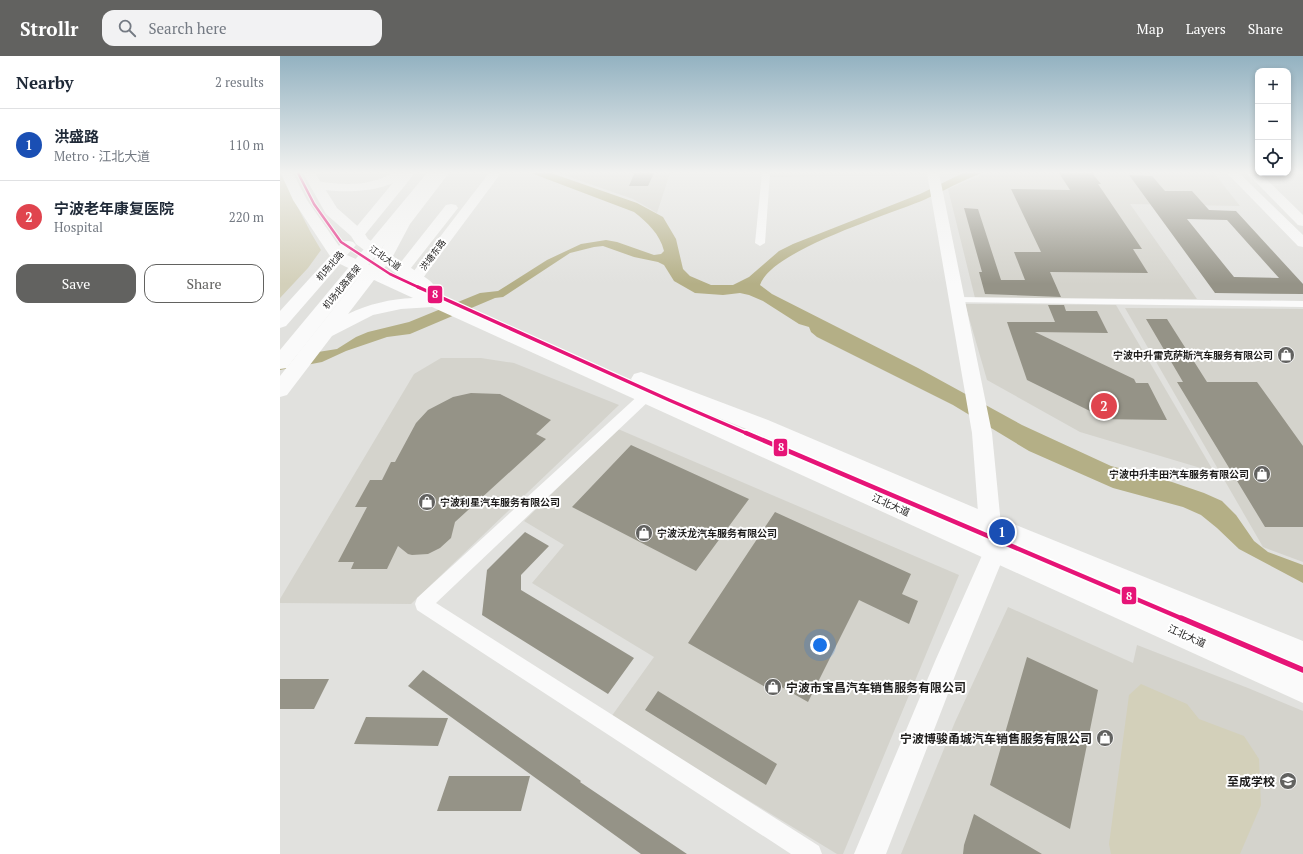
<!DOCTYPE html>
<html lang="en">
<head>
<meta charset="utf-8">
<style>
	:root { --surface:#fff; --page:#f2f2f3; --text:#1f2937; --muted:#747a83; --line:#e0e1e3; --accent:#626260 }
	body { margin:0; font-family:"PT Serif","Noto Sans SC",serif; background:var(--page); color:var(--text) }
	.controls { position:absolute; right:12px; top:12px; display:grid; overflow:hidden; border-radius:8px; box-shadow:0 2px 6px #0003 }
	.controls button { width:36px; height:36px; display:grid; place-items:center; padding:0; border:0; border-bottom:1px solid var(--line); background:var(--surface); color:var(--text); font:20px sans-serif }
	.you { position:absolute; left:540px; top:589px; width:14px; height:14px; margin:-10px; border:3px solid #fff; border-radius:50%; background:#1a73e8; box-shadow:0 0 0 6px #1a73e833 }
	.badge { display:grid; place-items:center; width:26px; height:26px; border-radius:50%; background:var(--accent); color:#fff; font-size:13px; font-weight:700 }
	.pin { position:absolute; translate:-50% -50%; border:2px solid #fff; box-shadow:0 1px 4px #0006 }
	.list { margin:0; padding:0; list-style:none }
	h2 { display:flex; justify-content:space-between; align-items:center; height:52px; margin:0; padding:0 16px; font-size:17px }
	h2 small { font-size:13px; font-weight:400; color:var(--muted) }
	.list li { display:grid; grid-template-columns:26px 1fr auto; gap:12px; align-items:center; box-sizing:border-box; height:72px; padding:0 16px; border-top:1px solid var(--line) }
	.list b { display:block; font-size:15px; white-space:nowrap }
	.list p { margin:0; font-size:13px; white-space:nowrap; color:var(--muted) }
	.list em { font-size:13px; font-style:normal; color:var(--muted) }
	.actions { display:flex; gap:8px; padding:12px 16px }
	.actions a { flex:1; padding:9px 0; border:1px solid var(--accent); border-radius:12px; text-align:center; font-size:14px; color:var(--accent) }
	.actions .main { background:var(--accent); color:#fff }
	.icon { flex:none; width:22px; height:22px; fill:none; stroke:currentColor; stroke-width:2; stroke-linecap:round; stroke-linejoin:round }
	.map { position:relative; flex:none; width:1023px; height:798px; overflow:hidden }
	header { display:flex; align-items:center; gap:24px; box-sizing:border-box; height:56px; padding:0 20px; background:var(--accent); color:#fff }
	header strong { font-size:19px }
	nav { display:flex; gap:22px; margin-inline-start:auto; font-size:14px }
	.search { width:280px; height:36px; background:var(--page); display:flex; align-items:center; gap:10px; box-sizing:border-box; padding:0 14px; border-radius:12px; color:var(--muted); font-size:15px }
	main { display:flex }
	aside { flex:1; background:var(--surface) }
	.map>svg:first-child { display:block }
	.built { fill:#d4d3cc }
	.green { fill:#d3d0ba }
	.water { fill:#b4af86 }
	.building { fill:#959387; fill-rule:evenodd }
	.lines { fill:none; stroke-linecap:round; stroke-linejoin:round }
	.street { fill:#fafafa; fill-rule:evenodd }
	.secondary { fill:#fafafa; fill-rule:evenodd }
	.primary { fill:#fafafa; fill-rule:evenodd }
	.highway { fill:#fafafa; fill-rule:evenodd }
	.metro-1-far3-casing { stroke:#fff; stroke-width:4.5 }
	.metro-1-far2-casing { stroke:#fff; stroke-width:6 }
	.metro-1-far1-casing { stroke:#fff; stroke-width:8 }
	.metro-1-casing { stroke:#fff; stroke-width:8 }
	.metro-1-far3 { stroke:#e61477; stroke-width:2.5 }
	.metro-1-far2 { stroke:#e61477; stroke-width:3.5 }
	.metro-1-far1 { stroke:#e61477; stroke-width:4.5 }
	.metro-1 { stroke:#e61477; stroke-width:5.5 }
	.labels { text-anchor:middle; dominant-baseline:central; stroke-width:4; stroke-linejoin:round; paint-order:stroke }
	.far-street-label { font-size:9px; fill:#1e1d1c; stroke:#fff }
	.poi-label { font-size:10px; font-weight:bold; fill:#1e1d1c; stroke:#fff; text-anchor:end }
	.street-label { font-size:10px; fill:#1e1d1c; stroke:#fff }
	.near-poi-label { font-size:12px; font-weight:bold; fill:#1e1d1c; stroke:#fff; text-anchor:end }
	.line-badge { stroke:#fff; stroke-width:1.5 }
	.badge-label { font-size:11px; text-anchor:middle; font-weight:bold; fill:#fff }
</style>
</head>
<body>
<header>
<strong>Strollr</strong>
<div class="search"><svg class="icon" aria-label="search" viewBox="0 0 24 24"><circle cx="10" cy="10" r="6"/><path d="M15 15l6 6"/></svg>Search here</div>
<nav><a>Map</a><a>Layers</a><a>Share</a></nav>
</header>
<main>
<aside>
<h2>Nearby<small>2 results</small></h2>
<ul class="list">
<li><span class="badge" style="background:#1a4fb4">1</span><div><b>洪盛路</b><p>Metro · 江北大道</p></div><em>110 m</em></li>
<li><span class="badge" style="background:#e0444e">2</span><div><b>宁波老年康复医院</b><p>Hospital</p></div><em>220 m</em></li>
</ul>
<div class="actions"><a class="main">Save</a><a>Share</a></div>
</aside>
<div class="map">
<svg width="1023" height="798" viewBox="0 0 1023 798">
	<rect width="100%" height="100%" fill="#e1e1de"/>
	<path class="built" d="M278,117H390L377,157L353,143Z
		M490,117H646V119L490,121Z
		M707,117H934L960,150L850,148L917,243L695,242L668,133Z
		M685,248L836,249L934,416L800,376L707,324Z
		M845,252L1023,253V506L983,491Z
		M161,302H201L234,307L339,349L131,548L0,547V543L134,318Z
		M338,373L679,519L563,798H557L331,661L374,601L252,527L284,489L244,465Z
		M728,551L853,607L857,589L968,632L1023,655V798H621L675,666Z"/>
	<path class="green" d="M0,117L31,177L41,194L28,212L0,242Z
		M861,628L907,648L919,663L964,680L979,703L981,749L960,798H831L829,788L849,639Z"/>
	<path class="water" d="M251,117H271L357,147L383,161L396,183L403,213L410,220L431,229H453L469,221L499,195L513,188L640,138L683,117H702C683,124 665,134 646,143C612,158 491,194 480,229L492,238L638,312L742,369L831,410L892,426L924,437L942,445L956,459L974,485L988,496L1023,509V527L959,493L937,472L921,459L903,451L833,432L749,395L673,349L537,281L531,276L529,271L519,268L483,245L469,239L460,237L443,239L415,237L394,225L384,209L378,206L354,201L323,190L314,191L290,197L223,241L215,242L130,278L107,281L66,295L42,306L0,314V302L57,293L76,281L88,276L129,266L200,237L218,235L267,204L301,188L326,184L337,186L374,199L381,198L384,195C380,178 367,166 354,156Z"/>
	<path class="building" d="M779,117H812L821,128H818L862,193H853L868,217L770,216L781,241L705,238L699,216H702L684,152L698,153L721,224H745L734,196H761L731,133L790,134Z
		M354,118V117H374L368,130H349Z
		M849,119L872,120L885,135H912L929,154L956,155L1023,228V238L935,237ZM907,163L947,164L999,222L954,221Z
		M768,249H784L786,255H817L828,277L755,276L854,323L856,327H868L887,364L817,363L814,357L747,324L727,266H775Z
		M866,263H887L927,326H977L1023,390V471H985L897,326H903Z
		M191,337L220,338L271,364L256,378L266,383L175,466L171,482L160,492L148,498L132,499L128,498L118,490L107,513H71L74,506H58L87,451H75L90,424H102L111,406H115L136,367L148,354L173,341Z
		M351,389L469,443L416,515L292,451Z
		M495,456L631,518L622,538L638,545L629,568L579,544L528,646L498,629L494,636L408,587Z
		M245,476L269,490L241,519V534L354,602L328,638L202,559L207,514Z
		M747,601L818,634L790,773L710,729Z
		M143,614L301,725L300,726L407,798H361L128,630Z
		M0,623H49L34,653H0Z
		M378,635L497,708L486,729L365,654Z
		M86,661L168,662L158,690L74,688Z
		M169,720H250L241,755H157Z
		M694,758L762,798H683L684,789Z"/>
	<g class="lines">
		<path class="street" d="M482,117H490L485,187L480,190L475,187Z
			M676,241L1023,245V251L672,246L671,244L672,242Z
			M366,335L371,337L372,340L371,343L156,547L539,790L542,798H511L137,554L135,548L137,542L361,337Z"/>
		<path class="secondary" d="M112,117H125C109,139 55,137 32,132L30,129L32,126L36,125C62,129 89,131 112,117Z
			M209,117H221L140,226L135,228L130,226L127,223L130,220Z
			M647,117H659L712,377L721,469L726,495L678,612L606,798H574L656,603L704,495L699,469L692,377Z
			M947,117H959L1023,179V191L1018,190Z
			M967,117H980L1023,159V170L1018,169Z
			M171,148L176,149L178,152L127,217L122,218L117,217L115,214L117,211L166,149Z"/>
		<path class="primary" d="M1,117H13L27,144L59,190C63,185 67,184 73,186L76,189L67,199L89,209L95,202L76,188L71,180L46,158L23,117H35L57,152L83,175L88,183L102,192L118,164L156,117H169L130,168L113,200C121,206 150,223 153,228L151,232C135,236 118,219 106,210L101,215L353,326L351,323L354,318L361,316L488,364L719,462L1023,585V613L701,476L474,376L388,342L1023,617V647L152,251L121,253L93,259L52,280L7,339L0,341V320L81,218L60,208L6,270L0,272V255L50,200L13,144ZM94,224L133,242C111,243 88,248 68,258Z"/>
		<path class="highway" d="M121,117H135L83,181L78,183L73,181L70,178L73,175Z
			M147,117H161L7,312L0,313V294Z"/>
		<g class="metro-1-far3-casing">
			<path id="metro-1-far3" d="M18,117L34,148L61,186L110,218L140,232"/>
		</g>
		<g class="metro-1-far2-casing">
			<path id="metro-1-far2" d="M138,231L389,344L468,378"/>
		</g>
		<g class="metro-1-far1-casing">
			<path id="metro-1-far1" d="M466,377L903,563"/>
		</g>
		<g class="metro-1-casing">
			<path id="metro-1" d="M901,562L1023,614"/>
		</g>
		<use href="#metro-1-far3" class="metro-1-far3"/>
		<use href="#metro-1-far2" class="metro-1-far2"/>
		<use href="#metro-1-far1" class="metro-1-far1"/>
		<use href="#metro-1" class="metro-1"/>
	</g>
	<linearGradient id="sky" x2="0" y2="1"><stop stop-color="#93b2c1"/><stop offset="0.51" stop-color="#f2f2f0"/><stop offset="1" stop-color="#f2f2f0" stop-opacity="0"/></linearGradient>
	<rect width="1023" height="228" fill="url(#sky)"/>
	<defs>
		<g id="shop-disc" transform="scale(0.9)"><circle r="9.5" fill="#626260" stroke="#fff"/><path d="M-5-2.5h2.3a2.7 3.5 0 0 1 5.4 0H5L5.5 6h-11ZM-1.5-2.5h3a1.5 2.3 0 0 0-3 0Z" fill="#fff"/></g>
		<g id="school-disc" transform="scale(0.9)"><circle r="9.5" fill="#626260" stroke="#fff"/><path d="M0-5L7-2L0 1L-7-2ZM-4 1L0 2.5L4 1V4Q0 6-4 4Z" fill="#fff"/></g>
	</defs>
	<g fill-rule="evenodd">
		<use href="#shop-disc" x="1006" y="299"/>
		<use href="#shop-disc" x="982" y="418"/>
		<use href="#shop-disc" x="147" y="446"/>
		<use href="#shop-disc" x="364" y="477"/>
		<use href="#shop-disc" x="493" y="631"/>
		<use href="#shop-disc" x="825" y="682"/>
		<use href="#school-disc" x="1008" y="725"/>
	</g>
	<g class="labels">
		<g class="far-street-label">
			<text transform="translate(153 199) rotate(-53)">洪塘东路</text>
			<text transform="translate(105 202) rotate(35)">江北大道</text>
			<text transform="translate(50 210) rotate(-49)">机场北路</text>
			<text transform="translate(62 231) rotate(-51)">机场北路高架</text>
		</g>
		<g class="poi-label">
			<text x="993" y="299">宁波中升雷克萨斯汽车服务有限公司</text>
			<text x="969" y="418">宁波中升丰田汽车服务有限公司</text>
			<text x="160" y="446" text-anchor="start">宁波利星汽车服务有限公司</text>
			<text x="377" y="477" text-anchor="start">宁波沃龙汽车服务有限公司</text>
		</g>
		<g class="street-label">
			<text transform="translate(611 449) rotate(24)">江北大道</text>
			<text transform="translate(907 580) rotate(24)">江北大道</text>
		</g>
		<g class="near-poi-label">
			<text x="506" y="631" text-anchor="start">宁波市宝昌汽车销售服务有限公司</text>
			<text x="812" y="682">宁波博骏甬城汽车销售服务有限公司</text>
			<text x="995" y="725">至成学校</text>
		</g>
	</g>
	<g class="line-badge">
		<rect x="147" y="229" width="16" height="19" rx="4" fill="#e61477"/>
		<rect x="493" y="382" width="15" height="19" rx="4" fill="#e61477"/>
		<rect x="841" y="530" width="16" height="19" rx="4" fill="#e61477"/>
	</g>
	<g class="badge-label">
		<text x="155" y="242">8</text>
		<text x="501" y="395">8</text>
		<text x="849" y="544">8</text>
	</g>
</svg>
<div class="controls">
<button>+</button>
<button>−</button>
<button><svg class="icon" aria-label="locate" viewBox="0 0 24 24"><circle cx="12" cy="12" r="6"/><path d="M12 2v4M12 18v4M2 12h4M18 12h4"/></svg></button>
</div>
<div class="you"></div>
<div class="pin badge" style="left:722px;top:476px;background:#1a4fb4">1</div>
<div class="pin badge" style="left:824px;top:350px;background:#e0444e">2</div>
</div>
</main>
</body>
</html>
